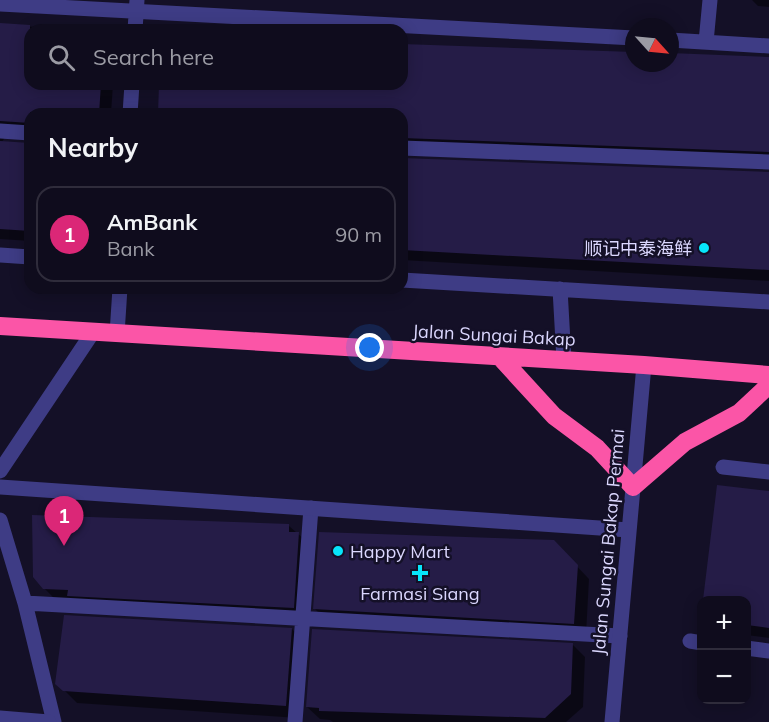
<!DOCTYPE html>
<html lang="en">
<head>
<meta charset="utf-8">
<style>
	:root { --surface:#0f0c1d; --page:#1d1a2a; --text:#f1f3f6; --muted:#9b9ba4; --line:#2f2c3b; --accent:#db2777 }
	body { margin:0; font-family:Mulish,"Noto Sans SC",sans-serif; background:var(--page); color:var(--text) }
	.controls { position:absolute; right:18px; bottom:18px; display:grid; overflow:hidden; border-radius:12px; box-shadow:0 3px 15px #0003 }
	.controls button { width:54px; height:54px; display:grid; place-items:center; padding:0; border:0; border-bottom:2px solid var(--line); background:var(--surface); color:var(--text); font:30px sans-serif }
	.compass { position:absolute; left:625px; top:18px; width:54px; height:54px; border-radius:50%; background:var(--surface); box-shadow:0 3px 15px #0003; rotate:117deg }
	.you { position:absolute; left:370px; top:348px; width:21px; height:21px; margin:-15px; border:4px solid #fff; border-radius:50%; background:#1a73e8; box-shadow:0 0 0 9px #1a73e833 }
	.badge { display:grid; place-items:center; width:39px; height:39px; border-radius:50%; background:var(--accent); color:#fff; font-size:20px; font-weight:700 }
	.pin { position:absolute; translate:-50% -50px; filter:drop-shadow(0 2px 3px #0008) }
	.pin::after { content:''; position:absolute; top:32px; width:21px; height:18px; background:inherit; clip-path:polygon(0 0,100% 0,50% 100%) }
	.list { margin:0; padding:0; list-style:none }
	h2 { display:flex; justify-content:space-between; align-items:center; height:78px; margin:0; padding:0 24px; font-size:26px }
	h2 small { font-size:20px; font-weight:400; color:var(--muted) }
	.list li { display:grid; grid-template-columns:39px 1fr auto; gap:18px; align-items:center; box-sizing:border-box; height:96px; margin:0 12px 12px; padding:0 12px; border:2px solid var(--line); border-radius:18px }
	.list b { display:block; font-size:22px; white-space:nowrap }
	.list p { margin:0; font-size:20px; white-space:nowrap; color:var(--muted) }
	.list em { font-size:20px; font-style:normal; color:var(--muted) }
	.icon { flex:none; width:33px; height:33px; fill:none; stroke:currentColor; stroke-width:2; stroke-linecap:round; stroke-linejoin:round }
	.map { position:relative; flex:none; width:769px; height:722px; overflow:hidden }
	.search { position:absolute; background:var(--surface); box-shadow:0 3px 15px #0003; left:24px; top:24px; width:384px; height:66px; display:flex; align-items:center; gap:15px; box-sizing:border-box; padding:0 21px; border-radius:18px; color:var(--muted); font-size:22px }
	.panel { position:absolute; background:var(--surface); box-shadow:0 3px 15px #0003; left:24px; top:108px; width:384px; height:186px; border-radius:18px }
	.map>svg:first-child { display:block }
	.shadow { fill:#0007 }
	.building { fill:#251c47 }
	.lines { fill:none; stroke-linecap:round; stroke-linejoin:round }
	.lane { stroke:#3e3c85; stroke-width:15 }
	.street { stroke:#3e3c85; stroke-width:15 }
	.highway { stroke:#fb55a7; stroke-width:18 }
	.poi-dot { fill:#07e5fa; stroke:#141027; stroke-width:2 }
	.labels { text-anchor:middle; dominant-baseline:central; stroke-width:5; stroke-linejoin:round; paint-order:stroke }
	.poi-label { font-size:18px; fill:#dbd7fe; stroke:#141027; text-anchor:end }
	.street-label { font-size:18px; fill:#dbd7fe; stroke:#141027 }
</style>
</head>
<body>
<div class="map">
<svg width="769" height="722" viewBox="0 0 769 722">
	<rect width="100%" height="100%" fill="#141027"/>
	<path class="shadow" d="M752,0H769V7L758,6Z
		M0,25L92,30H30V84H113L111,114H30V134H7L2,142L30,144V241L0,239Z
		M402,45L634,63H670V55L769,58V163L409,151L404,159L769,173V281L402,260V114H159L160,84H402Z
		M719,487L769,493V638L746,635V600H705Z
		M289,526L311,545L305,620L56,600L44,588Z
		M553,541L589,579L586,635L327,621L315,609Z
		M292,629L304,641L298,718L77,703L57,683Z
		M573,645L585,657L583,707L566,722H333L330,720L320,719L307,707Z"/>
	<path class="building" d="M0,23L30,25V84H101L99,114L30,112V123L0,121Z
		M402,44L634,52V63H670V53L769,57V152L402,138V114H158L159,84H402Z
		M0,141L30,143V231L0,229Z
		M402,158L769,172V270L402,250Z
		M717,485L769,491V628L747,625V600H703Z
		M32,515L289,524V532H299L294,608L67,596L68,590L43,589L33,577Z
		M319,532L554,540L578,565L574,624L313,609Z
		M64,615L292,628L286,706L63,691L55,684Z
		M312,629L573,643L571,694L545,718L319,711V708L306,707Z"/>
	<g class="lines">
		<path class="lane" d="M0,131L30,133
			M402,148L769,162
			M723,467L769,472
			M0,520L25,603L54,722
			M25,603L620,636
			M690,641L702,643
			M746,648L769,651
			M295,722L311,508"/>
		<path class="street" d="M0,4L634,38
			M135,30L137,0
			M670,40L769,46
			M706,42L710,0
			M130,114L132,84
			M0,255L30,257
			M402,280L769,302
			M560,289L564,360
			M117,334L120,288
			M0,471L93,332
			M0,487L629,530
			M0,718L49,722
			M612,722L644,365"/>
		<path class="highway" d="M0,326L644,365L769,375
			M499,356L554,416L597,448L633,487L685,442L739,413L769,385"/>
	</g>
	<g class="poi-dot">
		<circle cx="704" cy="248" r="6"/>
		<circle cx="338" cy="551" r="6"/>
		<path d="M417 564h6v6h6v6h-6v6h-6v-6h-6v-6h6z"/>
	</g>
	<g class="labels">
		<g class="poi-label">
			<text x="692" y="248">顺记中泰海鲜</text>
			<text x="350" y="551" text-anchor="start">Happy Mart</text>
			<text x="420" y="593" text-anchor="middle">Farmasi Siang</text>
		</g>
		<g class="street-label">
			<text transform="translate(494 335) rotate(3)">Jalan Sungai Bakap</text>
			<text transform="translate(608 542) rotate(-85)">Jalan Sungai Bakap Permai</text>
		</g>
	</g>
</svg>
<div class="controls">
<button>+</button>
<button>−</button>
</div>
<svg class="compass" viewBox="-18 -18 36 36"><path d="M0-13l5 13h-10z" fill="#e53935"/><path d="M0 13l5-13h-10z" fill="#9b9ba4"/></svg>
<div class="you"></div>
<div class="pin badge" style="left:64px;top:546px">1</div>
<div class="search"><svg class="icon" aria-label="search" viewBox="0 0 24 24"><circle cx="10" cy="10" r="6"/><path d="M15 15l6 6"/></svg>Search here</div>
<section class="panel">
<h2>Nearby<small></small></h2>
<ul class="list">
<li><span class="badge">1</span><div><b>AmBank</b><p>Bank</p></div><em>90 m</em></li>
</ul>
</section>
</div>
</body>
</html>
